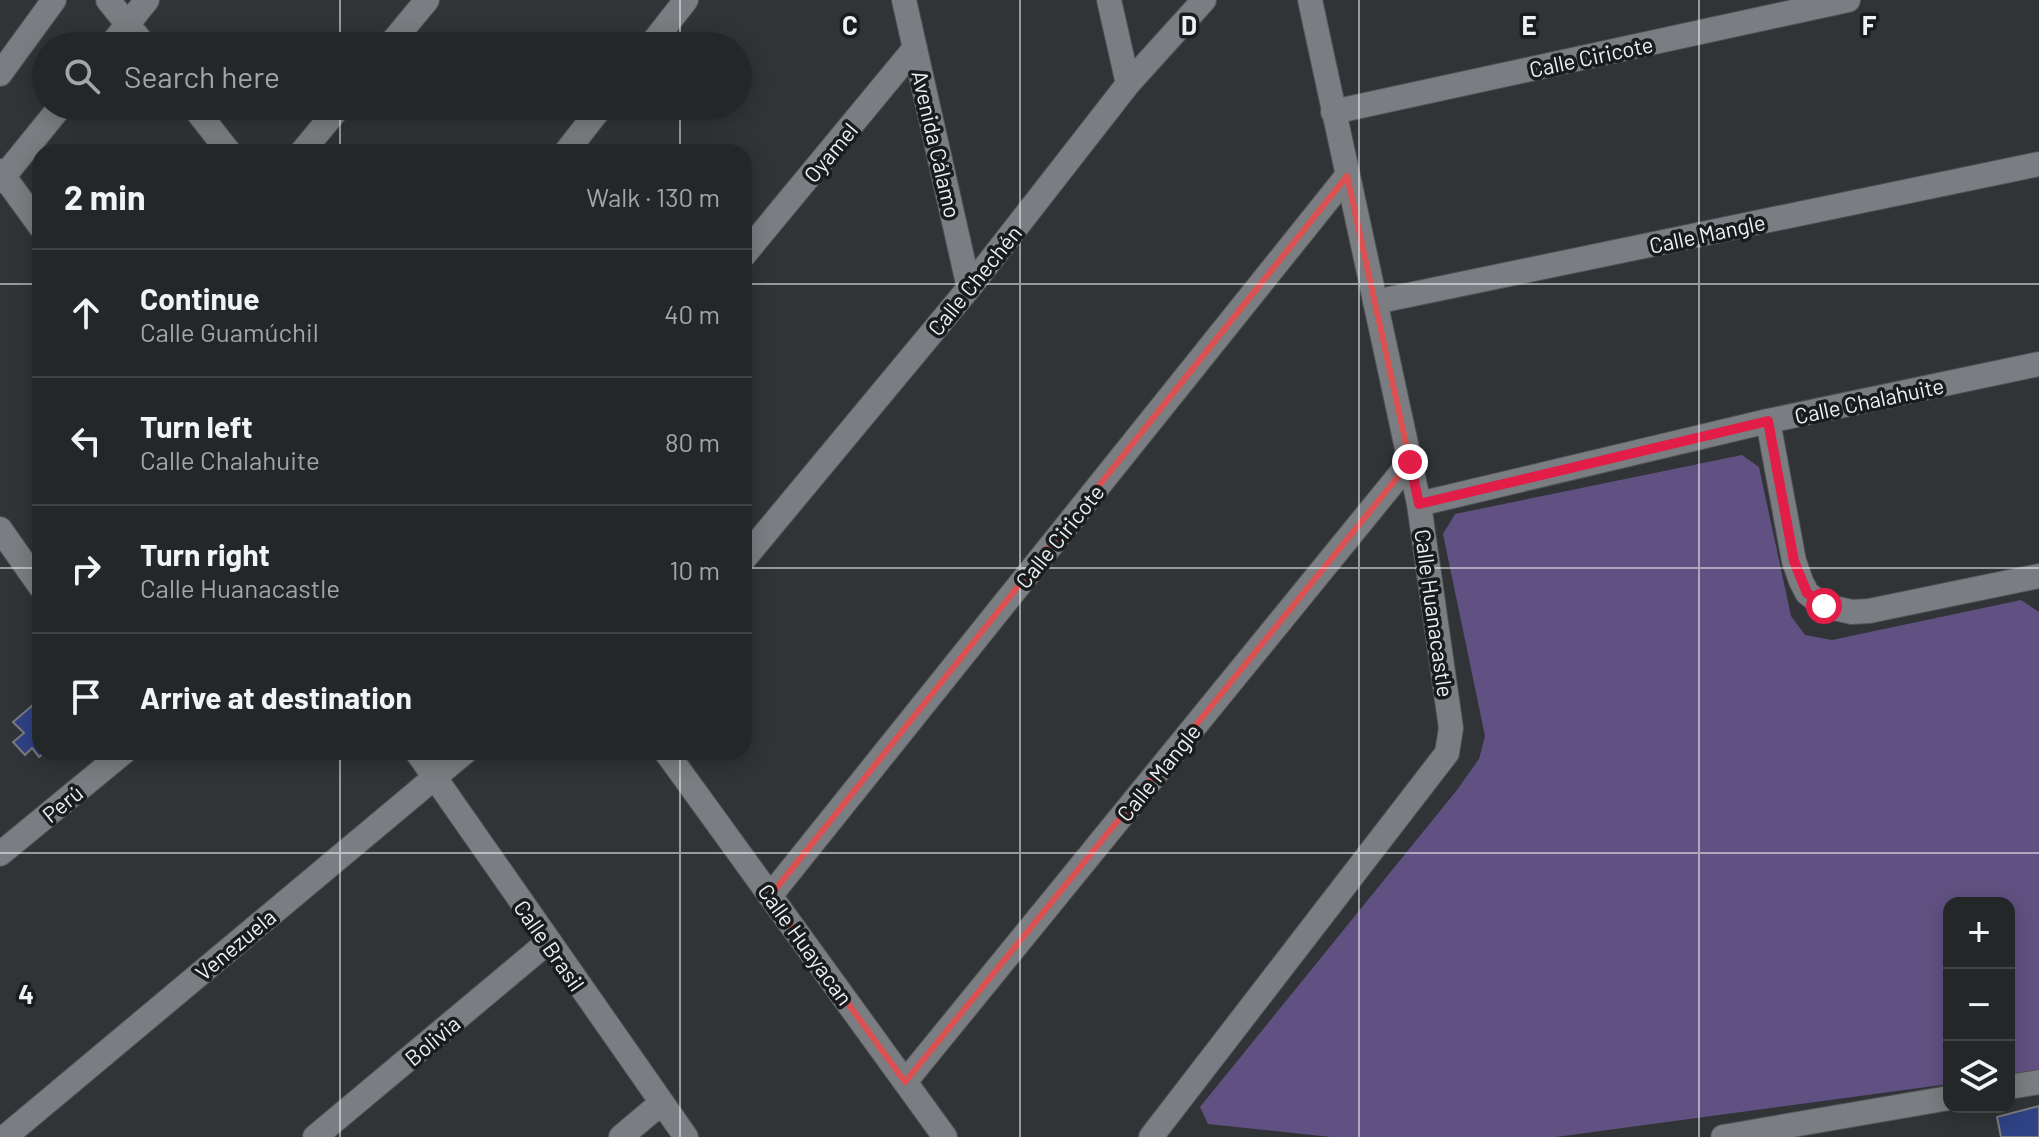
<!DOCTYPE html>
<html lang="en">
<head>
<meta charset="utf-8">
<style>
	:root { --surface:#242728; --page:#2c2f30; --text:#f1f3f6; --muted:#a3a5a8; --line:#414445 }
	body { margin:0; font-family:Barlow,sans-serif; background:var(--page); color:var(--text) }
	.controls { position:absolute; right:24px; bottom:24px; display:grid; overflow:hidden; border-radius:16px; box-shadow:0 4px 20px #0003 }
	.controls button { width:72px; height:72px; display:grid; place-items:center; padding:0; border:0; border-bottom:2px solid var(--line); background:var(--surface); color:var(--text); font:40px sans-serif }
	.stop { position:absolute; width:24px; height:24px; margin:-18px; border:6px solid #e11d48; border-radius:50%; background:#fff }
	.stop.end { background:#e11d48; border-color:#fff; box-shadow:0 2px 8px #0008 }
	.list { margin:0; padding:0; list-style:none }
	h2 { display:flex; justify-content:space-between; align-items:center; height:104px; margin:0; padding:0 32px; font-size:34px }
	h2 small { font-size:26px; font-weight:400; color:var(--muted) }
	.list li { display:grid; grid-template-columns:52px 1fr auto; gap:24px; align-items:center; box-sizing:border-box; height:128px; padding:0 32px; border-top:2px solid var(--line) }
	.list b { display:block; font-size:30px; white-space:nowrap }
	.list p { margin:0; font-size:26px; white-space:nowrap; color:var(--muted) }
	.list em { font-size:26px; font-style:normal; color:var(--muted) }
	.icon { flex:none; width:44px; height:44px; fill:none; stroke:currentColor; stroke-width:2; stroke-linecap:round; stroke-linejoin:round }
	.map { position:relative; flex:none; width:2039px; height:1137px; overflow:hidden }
	.search { position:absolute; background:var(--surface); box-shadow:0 4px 20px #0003; left:32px; top:32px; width:720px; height:88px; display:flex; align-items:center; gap:20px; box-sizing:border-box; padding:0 28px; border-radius:44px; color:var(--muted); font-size:30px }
	.panel { position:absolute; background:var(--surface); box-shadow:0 4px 20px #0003; left:32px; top:144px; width:720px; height:616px; border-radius:24px }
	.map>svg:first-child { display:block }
	.green { fill:#615182 }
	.building { fill:#2f4285; stroke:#797b7f; stroke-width:2 }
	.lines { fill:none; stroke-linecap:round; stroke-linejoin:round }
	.minor-casing { stroke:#505255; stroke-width:26 }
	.tertiary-casing { stroke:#505255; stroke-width:26 }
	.minor { stroke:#7a7e82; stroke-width:24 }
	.tertiary { stroke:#7a7e82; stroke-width:24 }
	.route { stroke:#e11d48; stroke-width:10 }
	.marked { fill:none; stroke:#db5050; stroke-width:6; stroke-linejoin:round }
	.grid { fill:none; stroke:#eef0f2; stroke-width:2; stroke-opacity:0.55 }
	.labels { text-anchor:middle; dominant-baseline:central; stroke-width:7; stroke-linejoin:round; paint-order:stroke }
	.street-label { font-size:22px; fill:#eef0f2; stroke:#191b1c }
	.grid-label { font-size:26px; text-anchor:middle; font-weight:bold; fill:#eef0f2; stroke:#191b1c; stroke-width:7; stroke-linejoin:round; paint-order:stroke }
</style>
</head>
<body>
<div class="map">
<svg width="2039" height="1137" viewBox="0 0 2039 1137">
	<rect width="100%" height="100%" fill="#303436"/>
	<path class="green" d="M1742,455L1759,467L1791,616L1805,635L1832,640L2021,600L2039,612V1071L2009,1076V903H1949V1084L1556,1137H1331L1208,1124L1200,1107L1457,790L1479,759L1485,736L1443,534L1455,514Z"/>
	<path class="building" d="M40,699V752H45L39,757L32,748L25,755L13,742L24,733L13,722Z
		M2039,1106V1137H2001L1997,1117Z"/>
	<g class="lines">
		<g class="minor-casing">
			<path id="minor" d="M108,0L145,46
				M904,0L969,288
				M1109,0L1128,84
				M389,46L427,0
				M650,46L686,0
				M193,106L229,152
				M1333,112L1848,0
				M302,152L340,106
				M566,152L602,106
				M0,171L40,226
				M744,255L915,48
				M1375,302L2039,164
				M1768,421L1794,561L1801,581L1807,593L1824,606L1852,612L1869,611L2039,576
				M1419,504L1768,421L2039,364
				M0,529L40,586
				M744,559L969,288L1128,84L1204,0
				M417,752L686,1137
				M666,752L945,1137
				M0,854L124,752
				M770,896L1347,176
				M905,1082L1410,462
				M2009,1087L2039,1082
				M5,1137L465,752
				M315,1137L548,942
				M621,1137L660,1104
				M1151,1137L1447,753L1451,728L1419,504L1310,0
				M1723,1137L1949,1098"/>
		</g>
		<g class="tertiary-casing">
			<path id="tertiary" d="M110,46L147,0
				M0,74L54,0
				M0,181L61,106"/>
		</g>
		<use href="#minor" class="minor"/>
		<use href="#tertiary" class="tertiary"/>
	</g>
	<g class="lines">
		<path class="route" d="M1410,462L1419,504L1768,421L1794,561L1807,593L1824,606"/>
	</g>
	<path class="marked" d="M1347,176L1410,462L905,1082L770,896Z"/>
	<path class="grid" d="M340,0V46M680,0V46M1020,0V1137M1359,0V1137M1699,0V1137M340,106V152M680,106V152M0,284H40M744,284H2039M0,568H40M744,568H2039M340,752V1137M680,752V1137M0,853H2039"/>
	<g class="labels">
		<g class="street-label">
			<text transform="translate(1591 56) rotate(-12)">Calle Ciricote</text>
			<text transform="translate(937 144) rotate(77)">Avenida Cálamo</text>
			<text transform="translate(830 152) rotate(-50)">Oyamel</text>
			<text transform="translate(1707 233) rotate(-12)">Calle Mangle</text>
			<text transform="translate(974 280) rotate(-51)">Calle Chechén</text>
			<text transform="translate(1869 400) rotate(-12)">Calle Chalahuite</text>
			<text transform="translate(1059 536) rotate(-51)">Calle Ciricote</text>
			<text transform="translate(1435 613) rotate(82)">Calle Huanacastle</text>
			<text transform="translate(1158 772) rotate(-51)">Calle Mangle</text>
			<text transform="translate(62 803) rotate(-39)">Perú</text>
			<text transform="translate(235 944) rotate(-40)">Venezuela</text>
			<text transform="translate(806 944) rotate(54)">Calle Huayacan</text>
			<text transform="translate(550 945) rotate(55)">Calle Brasil</text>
			<text transform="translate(432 1040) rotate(-40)">Bolivia</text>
		</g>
	</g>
	<g class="grid-label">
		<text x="850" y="35">C</text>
		<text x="1189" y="35">D</text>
		<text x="1529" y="35">E</text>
		<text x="1869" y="35">F</text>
		<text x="26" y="1004">4</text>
	</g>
</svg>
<div class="controls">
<button>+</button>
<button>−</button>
<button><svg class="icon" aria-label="layers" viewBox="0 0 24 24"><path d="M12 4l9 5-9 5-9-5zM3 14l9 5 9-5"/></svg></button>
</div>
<div class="stop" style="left:1824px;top:606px"></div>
<div class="stop end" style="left:1410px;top:462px"></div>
<div class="search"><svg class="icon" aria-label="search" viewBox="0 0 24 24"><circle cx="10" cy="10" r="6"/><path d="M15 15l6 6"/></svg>Search here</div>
<section class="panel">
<h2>2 min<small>Walk · 130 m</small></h2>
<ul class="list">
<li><svg class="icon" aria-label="ahead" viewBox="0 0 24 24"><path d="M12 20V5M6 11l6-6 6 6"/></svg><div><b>Continue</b><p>Calle Guamúchil</p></div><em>40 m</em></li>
<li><svg class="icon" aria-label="left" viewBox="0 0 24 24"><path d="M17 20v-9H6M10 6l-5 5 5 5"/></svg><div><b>Turn left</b><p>Calle Chalahuite</p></div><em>80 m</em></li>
<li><svg class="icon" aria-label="right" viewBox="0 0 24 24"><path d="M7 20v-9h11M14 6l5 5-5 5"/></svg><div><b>Turn right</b><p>Calle Huanacastle</p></div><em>10 m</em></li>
<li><svg class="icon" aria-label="arrive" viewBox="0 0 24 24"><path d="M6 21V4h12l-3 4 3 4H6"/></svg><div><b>Arrive at destination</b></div></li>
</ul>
</section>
</div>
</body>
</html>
